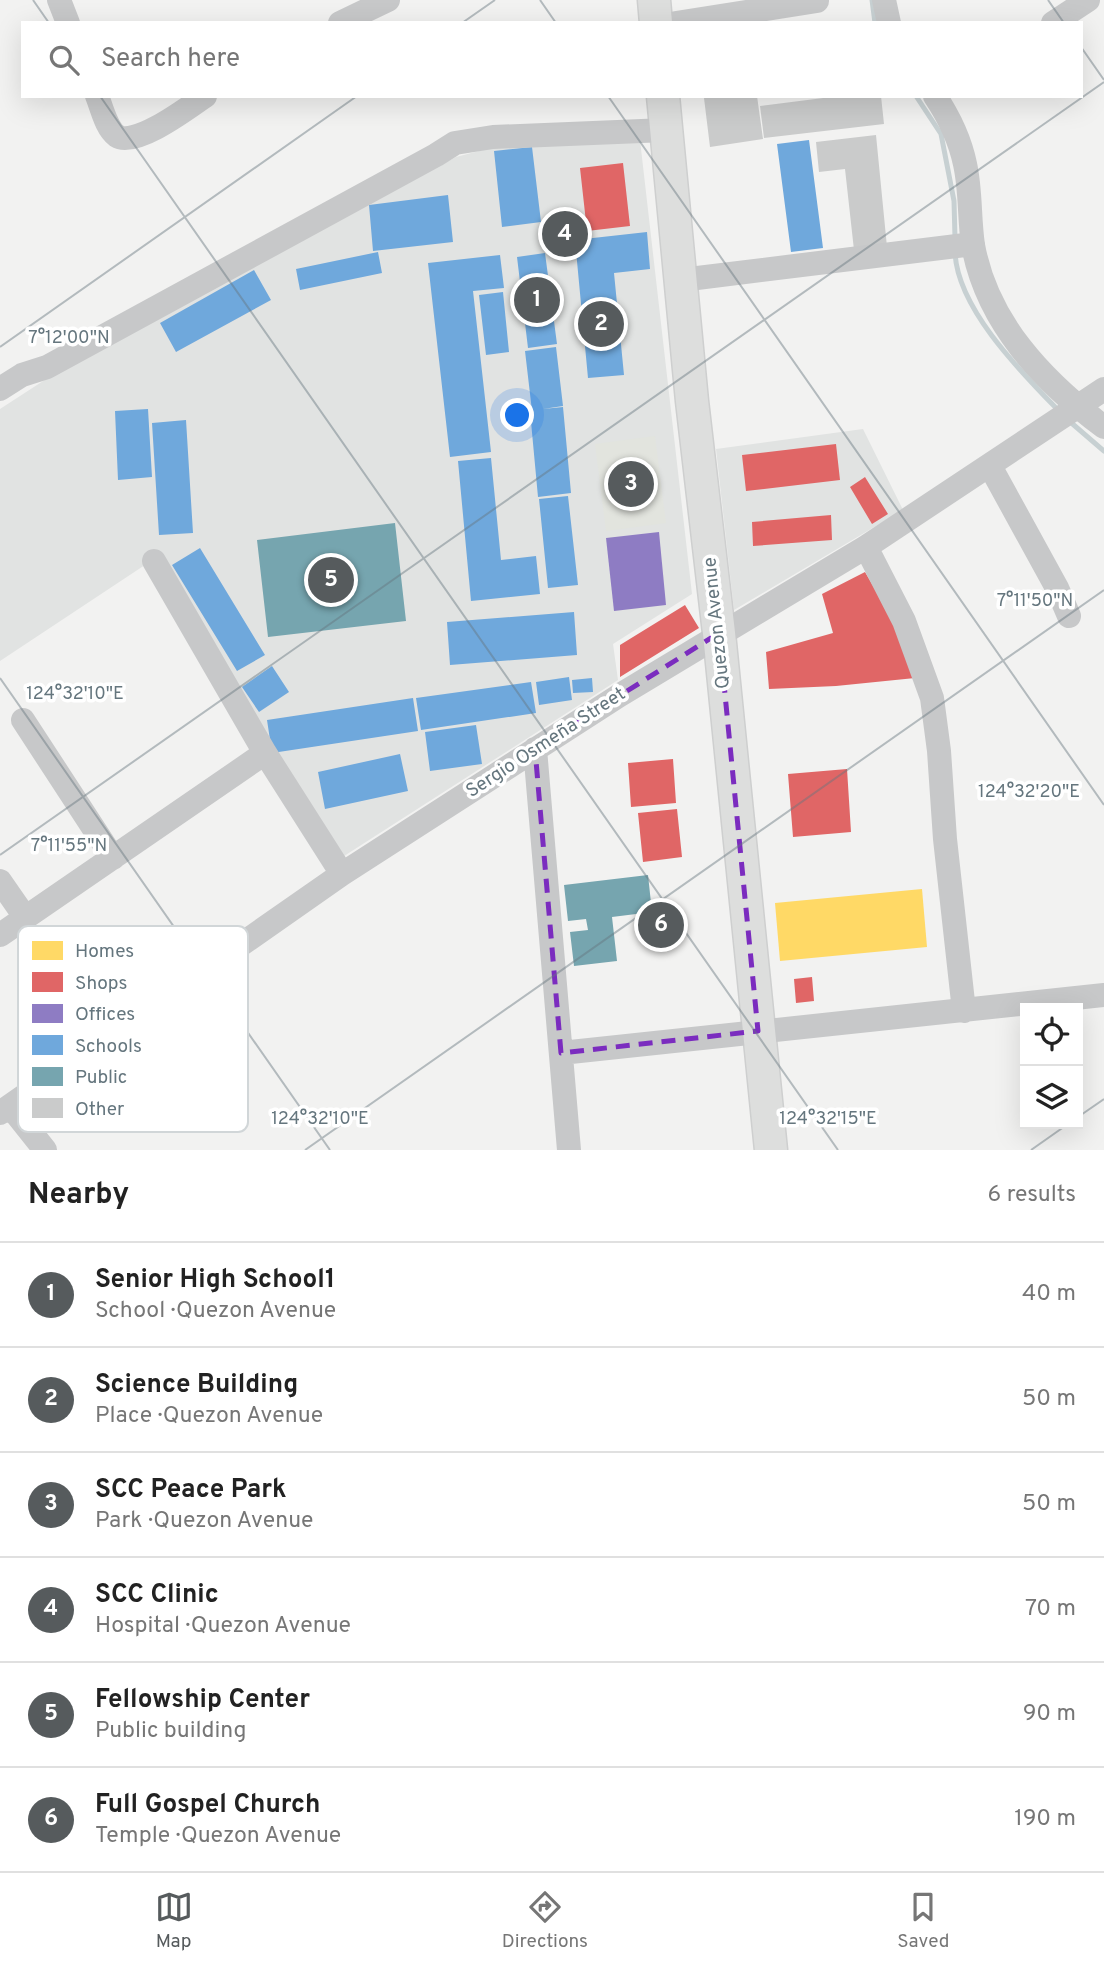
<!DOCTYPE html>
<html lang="en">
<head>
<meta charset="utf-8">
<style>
	:root { --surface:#fff; --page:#f2f2f2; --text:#222; --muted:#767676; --line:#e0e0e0; --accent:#565b5d }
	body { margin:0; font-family:Overpass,sans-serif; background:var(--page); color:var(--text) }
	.controls { position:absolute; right:21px; bottom:21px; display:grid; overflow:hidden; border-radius:0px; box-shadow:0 7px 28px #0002 }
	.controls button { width:63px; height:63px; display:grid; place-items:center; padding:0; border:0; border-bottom:2px solid var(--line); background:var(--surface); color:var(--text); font:35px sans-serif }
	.you { position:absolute; left:518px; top:416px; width:24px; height:24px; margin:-18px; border:5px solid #fff; border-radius:50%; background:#1a73e8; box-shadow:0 0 0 10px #1a73e833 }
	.badge { display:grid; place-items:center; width:46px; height:46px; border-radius:50%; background:var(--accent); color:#fff; font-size:23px; font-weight:700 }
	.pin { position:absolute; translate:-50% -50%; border:4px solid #fff; box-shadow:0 2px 7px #0006 }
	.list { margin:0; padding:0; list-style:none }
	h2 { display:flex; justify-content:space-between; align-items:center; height:91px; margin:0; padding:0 28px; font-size:30px }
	h2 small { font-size:23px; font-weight:400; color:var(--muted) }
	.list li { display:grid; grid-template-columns:46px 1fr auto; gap:21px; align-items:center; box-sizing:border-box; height:105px; padding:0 28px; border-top:2px solid var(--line) }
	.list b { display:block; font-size:26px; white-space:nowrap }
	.list p { margin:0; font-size:23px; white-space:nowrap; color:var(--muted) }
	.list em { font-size:23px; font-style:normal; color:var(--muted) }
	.icon { flex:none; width:38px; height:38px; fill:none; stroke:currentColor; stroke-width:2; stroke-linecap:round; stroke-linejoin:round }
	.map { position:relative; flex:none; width:1104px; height:1150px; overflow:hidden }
	.search { position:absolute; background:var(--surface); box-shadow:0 7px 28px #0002; left:21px; right:21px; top:21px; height:77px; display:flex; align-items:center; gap:18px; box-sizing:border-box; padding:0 24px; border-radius:0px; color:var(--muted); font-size:26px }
	.sheet { height:721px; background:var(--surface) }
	nav { display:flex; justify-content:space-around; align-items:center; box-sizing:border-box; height:98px; border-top:2px solid var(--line); background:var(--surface); font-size:19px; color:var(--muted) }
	nav a { display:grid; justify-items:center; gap:4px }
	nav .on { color:var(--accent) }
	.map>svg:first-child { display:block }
	.built { fill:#e1e3e2 }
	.green { fill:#e2e4de }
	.homes { fill:#ffd966 }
	.shops { fill:#e06666 }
	.offices { fill:#8e7cc3 }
	.schools { fill:#6fa8dc }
	.public { fill:#76a5af }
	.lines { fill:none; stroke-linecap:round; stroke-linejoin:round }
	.stream { stroke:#c7d0d2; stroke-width:5 }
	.building { fill:#cacbcb }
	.major-casing { stroke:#cecfcf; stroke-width:35 }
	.minor { stroke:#c7c8c9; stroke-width:24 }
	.major { stroke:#dddedd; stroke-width:32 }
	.marked { fill:none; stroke:#7b2cbf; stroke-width:5; stroke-dasharray:14 9; stroke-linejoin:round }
	.ticks { fill:none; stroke:#65767e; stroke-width:2; stroke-opacity:0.45 }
	.labels { text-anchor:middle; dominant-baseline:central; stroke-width:7; stroke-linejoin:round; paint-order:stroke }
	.street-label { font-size:19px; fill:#65767e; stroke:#fff }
	.key { fill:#fff; stroke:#d1d6d8; stroke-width:2 }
	.key-label { font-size:19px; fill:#65767e }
	.ticks-label { font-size:18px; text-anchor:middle; fill:#65767e; stroke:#fff; stroke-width:7; stroke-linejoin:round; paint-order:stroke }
</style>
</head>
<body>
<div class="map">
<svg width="1104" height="1150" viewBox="0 0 1104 1150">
	<rect width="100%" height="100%" fill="#f2f2f1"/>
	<path class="built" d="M640,140L692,594L613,644L618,680L341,858L157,557L0,661V409L57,372L456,157L502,145Z
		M863,429L903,510L734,610L716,449Z"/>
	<path class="green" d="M655,436L666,523L606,531L595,444Z"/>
	<path class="homes" d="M922,889L927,947L780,961L775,903Z"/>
	<path class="shops" d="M623,163L630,226L587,231L580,168Z
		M836,444L840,480L746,491L742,455Z
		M865,477L888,514L872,524L850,487Z
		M831,515L832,540L753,546L752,522Z
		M865,572L895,623L915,678L836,686L769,689L766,652L833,633L822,594Z
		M685,605L699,628L620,677V645Z
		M673,759L676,803L631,807L628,763Z
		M847,769L851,832L793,837L788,774Z
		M677,809L682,857L643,862L638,813Z
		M812,977L814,1001L796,1003L794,979Z"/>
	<path class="offices" d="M659,532L666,605L614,611L606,538Z"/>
	<path class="schools" d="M809,140L823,248L791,252L777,144Z
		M532,147L541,222L502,227L494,151Z
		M448,195L453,242L373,251L369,205Z
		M647,232L650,269L614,273L624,375L588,378L575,240Z
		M378,252L382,273L300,290L296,269Z
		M545,253L557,344L528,348L517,257Z
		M500,255L504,288L473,291L491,452L450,457L428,263Z
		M254,270L271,300L176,352L160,323Z
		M503,292L509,352L486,355L479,295Z
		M556,347L563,406L543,409L563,407L571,493L538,497L530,411H532L525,351Z
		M148,409L152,477L118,480L115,411Z
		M186,420L193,533L159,535L152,423Z
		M491,458L501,560L536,556L540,594L471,601L458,461Z
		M568,496L578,585L548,588L539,499Z
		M200,548L265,655L237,671L172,565Z
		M574,612L577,655L450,665L447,622Z
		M272,666L289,692L259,712L242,687Z
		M569,677L572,700L539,705L536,682Z
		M592,678L593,692L573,693L572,680Z
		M531,682L536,713L421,730L416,698Z
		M413,698L418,731L272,753L267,720Z
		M476,725L482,764L430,771L425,732Z
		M400,754L408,791L325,809L318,772Z"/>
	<path class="public" d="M395,523L406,621L268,637L257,540Z
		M648,875L652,912L612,917L617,961L574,966L570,932L588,930L586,919L568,921L564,885Z"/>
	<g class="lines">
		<path class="stream" d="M872,0L875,23
			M916,96L941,134L954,201L955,238
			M955,252C957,308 1021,372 1058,410
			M1068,420L1104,451"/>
	</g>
	<path class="building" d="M719,96H757L763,139L710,147L704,98Z
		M839,96H881L884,124L764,138L760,106Z
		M876,135L887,247L854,250L845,169L819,172L816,142Z"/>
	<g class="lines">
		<g class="major-casing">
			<path id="major" d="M654,0L656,23
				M663,96L692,401L719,633L771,1150"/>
		</g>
		<path class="minor" d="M59,0L68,23
			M884,0L889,23
			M340,23L388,0
			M676,23L817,1
			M1053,23L1088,0
			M97,96C102,108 106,128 117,136C135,148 189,107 205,96
			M935,96C949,117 960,140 965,164C971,191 969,218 973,245C987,323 1043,381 1104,427
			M681,280L973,244
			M0,389L22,375L47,367L436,155L455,143L493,137L666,130
			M990,466L1057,588L1069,616
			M866,547L904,621L932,698L939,751L945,839L964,1011
			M154,561L265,753L342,874
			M23,720L113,858
			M535,749L569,1150
			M0,881L25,917
			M0,935L265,753
			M561,1053L1104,995
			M10,1106L45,1150
			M0,1113L342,874L620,695L866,547L1104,389"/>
		<use href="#major" class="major"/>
	</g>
	<path class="marked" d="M719,633L758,1031L561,1053L535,749Z"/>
	<path class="ticks" d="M33,0L49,23M540,0L556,23M1048,0L1064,23M462,23L495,0M1081,47L1104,80M100,96L838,1150M608,96L1104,805M0,347L357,96M0,678L330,1150M0,855L1104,82M1078,1117L1104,1099M305,1150L1104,590M1031,1150L1068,1124"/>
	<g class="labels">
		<g class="street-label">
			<text transform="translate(717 623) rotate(-96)">Quezon Avenue</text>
			<text transform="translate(546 743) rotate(-33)">Sergio Osmeña Street</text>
		</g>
	</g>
	<rect x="18" y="926" width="230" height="206" rx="10" class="key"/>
	<rect x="32" y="941" width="31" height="19" fill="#ffd966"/>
	<rect x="32" y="972" width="31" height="20" fill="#e06666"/>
	<rect x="32" y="1004" width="31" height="19" fill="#8e7cc3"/>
	<rect x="32" y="1035" width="31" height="20" fill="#6fa8dc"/>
	<rect x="32" y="1067" width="31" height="19" fill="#76a5af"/>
	<rect x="32" y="1098" width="31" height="20" fill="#cacbcb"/>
	<g class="key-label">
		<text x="75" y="957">Homes</text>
		<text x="75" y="989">Shops</text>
		<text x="75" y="1020">Offices</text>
		<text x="75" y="1052">Schools</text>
		<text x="75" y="1083">Public</text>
		<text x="75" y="1115">Other</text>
	</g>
	<g class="ticks-label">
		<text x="69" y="343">7°12'00"N</text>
		<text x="1035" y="606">7°11'50"N</text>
		<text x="75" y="699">124°32'10"E</text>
		<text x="1029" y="797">124°32'20"E</text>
		<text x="69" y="851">7°11'55"N</text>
		<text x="320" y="1124">124°32'10"E</text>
		<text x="828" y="1124">124°32'15"E</text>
	</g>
</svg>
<div class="controls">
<button><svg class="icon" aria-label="locate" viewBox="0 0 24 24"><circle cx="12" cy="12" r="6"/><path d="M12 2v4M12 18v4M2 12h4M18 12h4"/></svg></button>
<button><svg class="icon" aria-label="layers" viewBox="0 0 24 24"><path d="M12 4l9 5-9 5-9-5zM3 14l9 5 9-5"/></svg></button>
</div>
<div class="you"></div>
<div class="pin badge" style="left:537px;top:300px">1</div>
<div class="pin badge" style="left:601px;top:324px">2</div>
<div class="pin badge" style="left:631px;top:484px">3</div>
<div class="pin badge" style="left:565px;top:234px">4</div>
<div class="pin badge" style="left:331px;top:580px">5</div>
<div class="pin badge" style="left:661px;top:925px">6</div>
<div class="search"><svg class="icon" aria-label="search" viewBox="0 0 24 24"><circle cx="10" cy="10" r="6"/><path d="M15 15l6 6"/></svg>Search here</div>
</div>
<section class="sheet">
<h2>Nearby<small>6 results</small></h2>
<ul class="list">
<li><span class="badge">1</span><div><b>Senior High School1</b><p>School · Quezon Avenue</p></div><em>40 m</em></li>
<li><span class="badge">2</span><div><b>Science Building</b><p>Place · Quezon Avenue</p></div><em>50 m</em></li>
<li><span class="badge">3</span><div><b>SCC Peace Park</b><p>Park · Quezon Avenue</p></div><em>50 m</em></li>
<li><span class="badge">4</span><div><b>SCC Clinic</b><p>Hospital · Quezon Avenue</p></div><em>70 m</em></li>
<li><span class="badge">5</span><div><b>Fellowship Center</b><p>Public building</p></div><em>90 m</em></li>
<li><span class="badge">6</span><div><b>Full Gospel Church</b><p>Temple · Quezon Avenue</p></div><em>190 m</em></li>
</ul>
</section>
<nav>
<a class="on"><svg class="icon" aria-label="map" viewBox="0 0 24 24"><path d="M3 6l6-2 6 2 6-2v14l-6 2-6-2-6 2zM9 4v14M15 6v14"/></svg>Map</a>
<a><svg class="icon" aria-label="directions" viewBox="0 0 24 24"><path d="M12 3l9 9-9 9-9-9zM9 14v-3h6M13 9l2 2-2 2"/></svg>Directions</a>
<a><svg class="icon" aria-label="saved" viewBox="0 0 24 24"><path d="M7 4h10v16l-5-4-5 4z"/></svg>Saved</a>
</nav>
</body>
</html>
